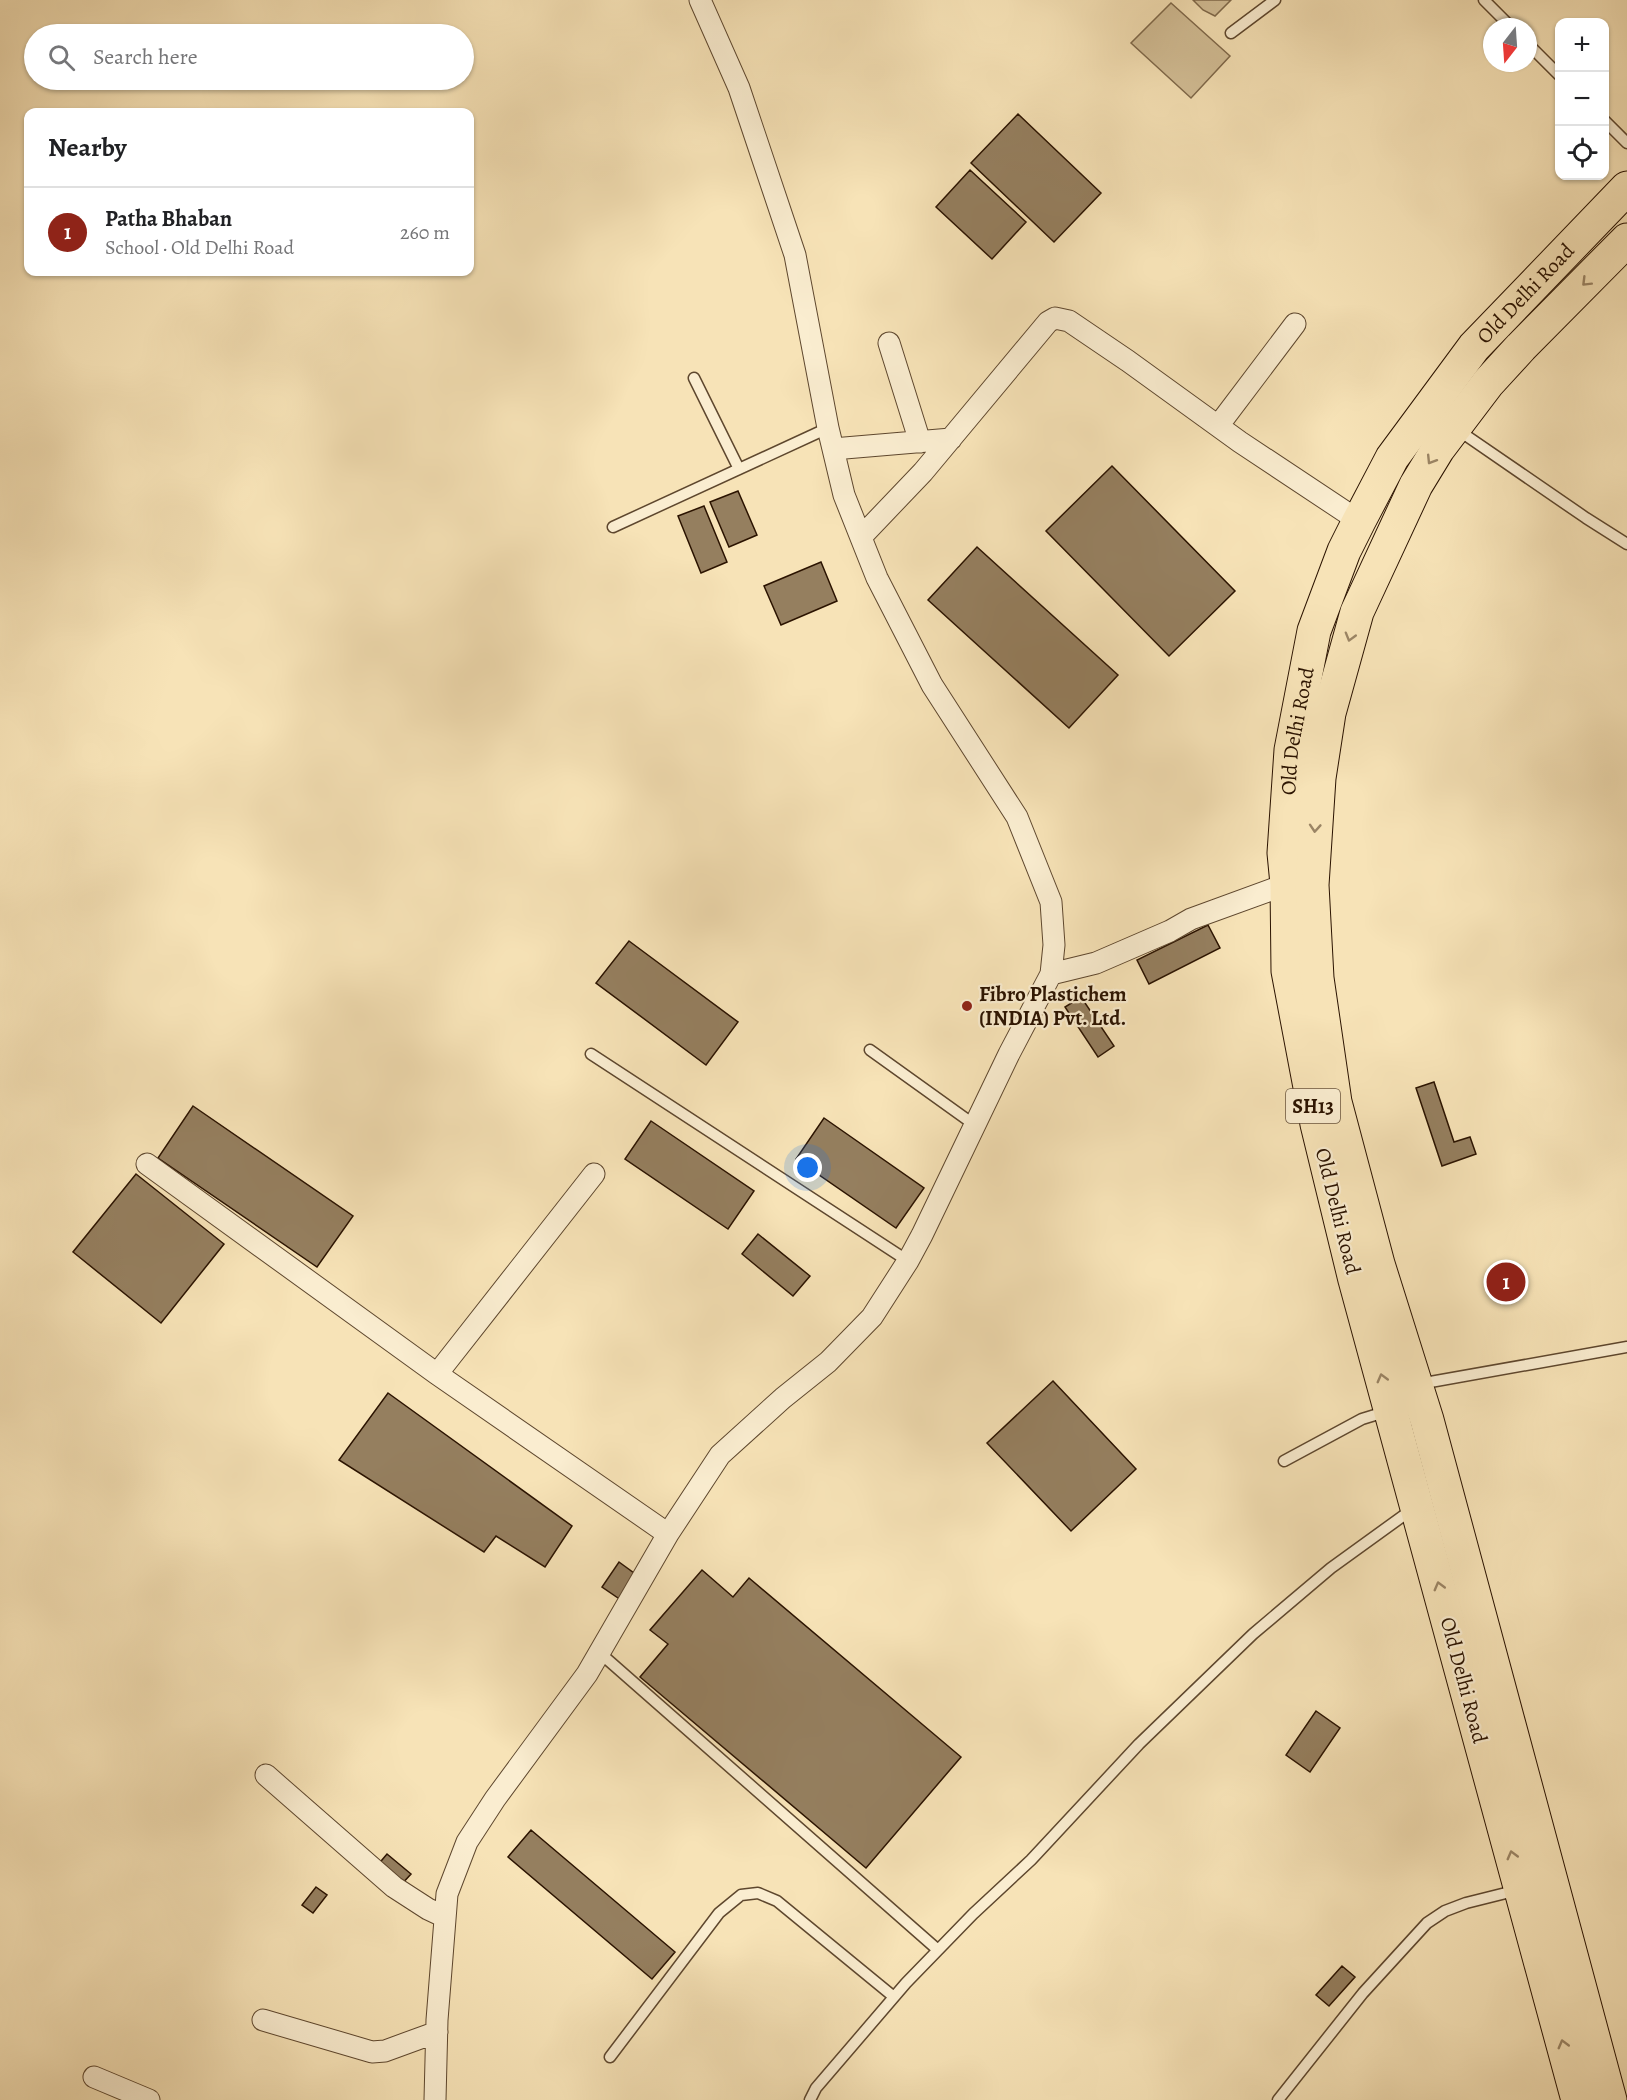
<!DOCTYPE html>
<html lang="en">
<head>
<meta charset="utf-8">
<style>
	:root { --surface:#fff; --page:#f6f6f6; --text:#202124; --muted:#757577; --line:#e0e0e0; --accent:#8f2418 }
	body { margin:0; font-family:Alegreya,serif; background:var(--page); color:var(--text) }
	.controls { position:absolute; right:18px; top:18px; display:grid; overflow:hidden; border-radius:12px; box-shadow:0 2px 4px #0004 }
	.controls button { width:54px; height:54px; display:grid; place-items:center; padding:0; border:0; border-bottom:2px solid var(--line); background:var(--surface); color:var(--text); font:30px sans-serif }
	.compass { position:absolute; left:1483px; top:18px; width:54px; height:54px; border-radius:50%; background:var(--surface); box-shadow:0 2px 4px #0004; rotate:197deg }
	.you { position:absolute; left:808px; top:1168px; width:21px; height:21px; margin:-15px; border:4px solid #fff; border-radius:50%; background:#1a73e8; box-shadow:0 0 0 9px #1a73e833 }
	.badge { display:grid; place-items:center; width:39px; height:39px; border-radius:50%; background:var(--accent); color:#fff; font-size:20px; font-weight:700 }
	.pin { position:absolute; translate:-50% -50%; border:3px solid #fff; box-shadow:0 2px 6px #0006 }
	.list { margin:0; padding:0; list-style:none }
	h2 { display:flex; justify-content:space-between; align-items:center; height:78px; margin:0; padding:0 24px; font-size:26px }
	h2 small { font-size:20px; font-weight:400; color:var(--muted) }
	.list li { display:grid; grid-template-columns:39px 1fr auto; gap:18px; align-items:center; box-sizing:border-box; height:90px; padding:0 24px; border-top:2px solid var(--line) }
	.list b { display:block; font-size:22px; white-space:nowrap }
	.list p { margin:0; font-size:20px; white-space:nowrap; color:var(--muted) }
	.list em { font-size:20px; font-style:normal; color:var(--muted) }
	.icon { flex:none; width:33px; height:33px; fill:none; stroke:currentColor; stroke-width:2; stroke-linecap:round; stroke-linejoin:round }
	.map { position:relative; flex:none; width:1627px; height:2100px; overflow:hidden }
	.search { position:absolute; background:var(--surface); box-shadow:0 2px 4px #0004; left:24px; top:24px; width:450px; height:66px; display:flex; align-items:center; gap:15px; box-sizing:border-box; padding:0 21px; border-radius:33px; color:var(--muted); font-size:22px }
	.panel { position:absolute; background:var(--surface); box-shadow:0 2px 4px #0004; left:24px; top:108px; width:450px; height:168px; border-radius:12px }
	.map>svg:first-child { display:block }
	.green { fill:#d4c098; stroke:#806a4c; stroke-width:1.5 }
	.building { fill:#957f5f; stroke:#2b1300; stroke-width:1.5 }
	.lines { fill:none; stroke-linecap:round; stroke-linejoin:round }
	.lane-casing { stroke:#5e472e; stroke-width:13 }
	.street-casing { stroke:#5e472e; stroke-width:23 }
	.primary-casing { stroke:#2b1300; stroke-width:35 }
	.lane { stroke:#faedd0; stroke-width:10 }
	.street { stroke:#faedd0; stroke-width:21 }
	.primary { stroke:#f7e3b7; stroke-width:33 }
	.oneway { stroke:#9b8565 }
	.poi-dot { fill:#8f2418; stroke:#faedd0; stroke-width:2 }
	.labels { text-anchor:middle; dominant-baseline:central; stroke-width:4.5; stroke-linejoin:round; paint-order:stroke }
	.shield { fill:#faedd0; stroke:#69543e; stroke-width:1.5 }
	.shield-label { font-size:20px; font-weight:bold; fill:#2b1300 }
	.street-label { font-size:21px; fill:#2b1300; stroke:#faedd0 }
	.poi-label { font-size:21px; font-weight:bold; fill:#2b1300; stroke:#faedd0; text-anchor:start }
</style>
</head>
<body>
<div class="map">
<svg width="1627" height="2100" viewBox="0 0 1627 2100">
	<rect width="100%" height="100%" fill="#f7e3b7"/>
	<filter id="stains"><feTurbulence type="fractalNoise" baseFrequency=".00333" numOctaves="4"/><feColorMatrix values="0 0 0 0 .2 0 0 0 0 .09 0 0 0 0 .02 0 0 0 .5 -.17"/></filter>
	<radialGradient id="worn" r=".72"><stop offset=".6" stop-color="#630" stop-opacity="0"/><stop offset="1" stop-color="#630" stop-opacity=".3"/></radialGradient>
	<path class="green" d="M1193,0H1231L1215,16L1203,10Z
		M1171,3L1230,56L1191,98L1131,43Z"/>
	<path class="building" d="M1018,114L1101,193L1054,242L971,163Z
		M970,170L1026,222L992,259L936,207Z
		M1112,466L1235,591L1169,656L1046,531Z
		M738,491L757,535L729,547L710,502Z
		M704,506L727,562L701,573L678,516Z
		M977,547L1118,675L1069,728L928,600Z
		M821,562L837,601L781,625L764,586Z
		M1208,925L1220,948L1149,984L1137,960Z
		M629,941L738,1022L706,1065L596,983Z
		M1081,997L1114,1046L1098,1057L1065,1007Z
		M1434,1082L1454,1142L1470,1137L1476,1154L1442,1166L1416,1088Z
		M193,1106L353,1216L317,1267L158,1158Z
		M824,1118L924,1188L896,1228L796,1159Z
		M651,1121L754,1191L728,1229L625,1159Z
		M136,1174L224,1244L161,1323L73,1252Z
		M758,1234L810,1276L793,1296L742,1254Z
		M1053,1381L1136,1469L1071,1531L987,1443Z
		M388,1393L572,1526L545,1567L496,1536L484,1552L339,1460Z
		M619,1562L638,1576L621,1600L602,1587Z
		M702,1570L733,1597L749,1578L961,1757L866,1868L640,1677L668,1644L650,1630Z
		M1316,1711L1340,1728L1310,1772L1286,1755Z
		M531,1830L675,1952L652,1979L508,1857Z
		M387,1854L411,1874L400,1886L376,1867Z
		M316,1887L327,1895L313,1913L302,1905Z
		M1342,1966L1355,1977L1329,2006L1316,1995Z"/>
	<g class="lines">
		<g class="lane-casing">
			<path id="lane" d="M1484,0L1511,27
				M1231,33L1275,0
				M1528,44L1560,76
				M1604,120L1627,143
				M694,378L739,469
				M1458,430L1586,518L1627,544
				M613,527L828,428
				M870,1050L976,1126
				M591,1054L908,1261
				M1419,1384L1627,1347
				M1284,1461L1362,1419L1388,1411
				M600,1653L938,1950
				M610,2057L719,1913L741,1895L758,1893L777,1901L894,1997
				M810,2100L816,2088L906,1983L973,1914L1031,1860L1139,1744L1253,1634L1331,1568L1414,1508
				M1278,2100L1363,1993L1427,1923L1445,1911L1466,1903L1518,1890"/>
		</g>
		<g class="street-casing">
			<path id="street" d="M889,343L920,442
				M1218,426L1295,324
				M833,449L951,439
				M861,537L923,472L1048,322L1055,318L1069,321L1128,361L1240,442L1359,521
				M1051,974L1096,963L1170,931L1191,919L1287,884
				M147,1164L437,1374L668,1534
				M437,1374L594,1174
				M266,1775L394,1887L428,1909L445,1917
				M263,2020L372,2052L385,2051L437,2032
				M94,2077L149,2100
				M435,2100L437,2020L447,1894L467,1842L495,1799L587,1674L668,1534L720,1455L783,1398L828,1362L872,1317L908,1261L922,1235L1009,1054L1051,974L1054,945L1051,902L1017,817L932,685L877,578L844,495L828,428L795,255L739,88L700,0"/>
		</g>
		<g class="primary-casing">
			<g id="primary">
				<path id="s1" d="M1578,2100L1355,1280L1317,1124L1288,971L1287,884L1284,853L1291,750L1314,631L1344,551L1359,521L1392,458L1474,347L1627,188"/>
				<path d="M1610,2100L1427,1420L1378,1264L1335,1102L1317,978L1312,885L1319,778L1329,713L1357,612L1416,485L1438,449L1488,383L1521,347L1627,240"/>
			</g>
		</g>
		<use href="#lane" class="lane"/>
		<use href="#street" class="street"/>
		<use href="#primary" class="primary"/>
	</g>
	<defs><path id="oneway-chevron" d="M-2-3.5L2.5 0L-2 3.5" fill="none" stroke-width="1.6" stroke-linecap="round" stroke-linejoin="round" transform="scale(1.5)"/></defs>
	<g class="oneway">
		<use href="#oneway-chevron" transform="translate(1586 282) rotate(135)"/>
		<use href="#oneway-chevron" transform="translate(1431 460) rotate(122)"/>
		<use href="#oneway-chevron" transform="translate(1350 637) rotate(106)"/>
		<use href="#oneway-chevron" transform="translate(1315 828) rotate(94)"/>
		<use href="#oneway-chevron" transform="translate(1382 1378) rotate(-105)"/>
		<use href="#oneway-chevron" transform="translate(1439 1586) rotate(-105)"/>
		<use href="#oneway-chevron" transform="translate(1512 1855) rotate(-105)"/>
		<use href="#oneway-chevron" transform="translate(1563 2044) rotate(-105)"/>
	</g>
	<circle class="poi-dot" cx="967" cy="1006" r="6"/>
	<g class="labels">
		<rect class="shield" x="1286" y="1089" width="54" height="34" rx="4.5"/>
		<g class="shield-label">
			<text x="1313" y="1106">SH13</text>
		</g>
		<g class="street-label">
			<text stroke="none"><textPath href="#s1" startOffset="1911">Old Delhi Road</textPath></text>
			<text stroke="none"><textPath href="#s1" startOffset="1407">Old Delhi Road</textPath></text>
			<text transform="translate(1338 1211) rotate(76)">Old Delhi Road</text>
			<text transform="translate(1464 1680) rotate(75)">Old Delhi Road</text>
		</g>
		<g class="poi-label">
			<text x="979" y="994">Fibro Plastichem<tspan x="979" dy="24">(INDIA) Pvt. Ltd.</tspan></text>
		</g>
	</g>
	<rect width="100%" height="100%" filter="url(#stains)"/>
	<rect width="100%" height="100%" fill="url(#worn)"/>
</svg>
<div class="controls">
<button>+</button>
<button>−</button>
<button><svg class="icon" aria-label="locate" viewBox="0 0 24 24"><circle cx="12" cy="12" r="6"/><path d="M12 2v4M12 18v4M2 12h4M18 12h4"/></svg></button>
</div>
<svg class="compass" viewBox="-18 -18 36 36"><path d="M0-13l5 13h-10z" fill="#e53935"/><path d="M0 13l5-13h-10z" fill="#757577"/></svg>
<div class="you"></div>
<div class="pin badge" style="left:1506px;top:1282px">1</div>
<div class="search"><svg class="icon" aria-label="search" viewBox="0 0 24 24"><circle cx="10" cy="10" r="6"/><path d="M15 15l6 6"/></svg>Search here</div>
<section class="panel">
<h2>Nearby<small></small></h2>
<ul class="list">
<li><span class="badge">1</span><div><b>Patha Bhaban</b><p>School · Old Delhi Road</p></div><em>260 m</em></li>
</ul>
</section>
</div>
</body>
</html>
